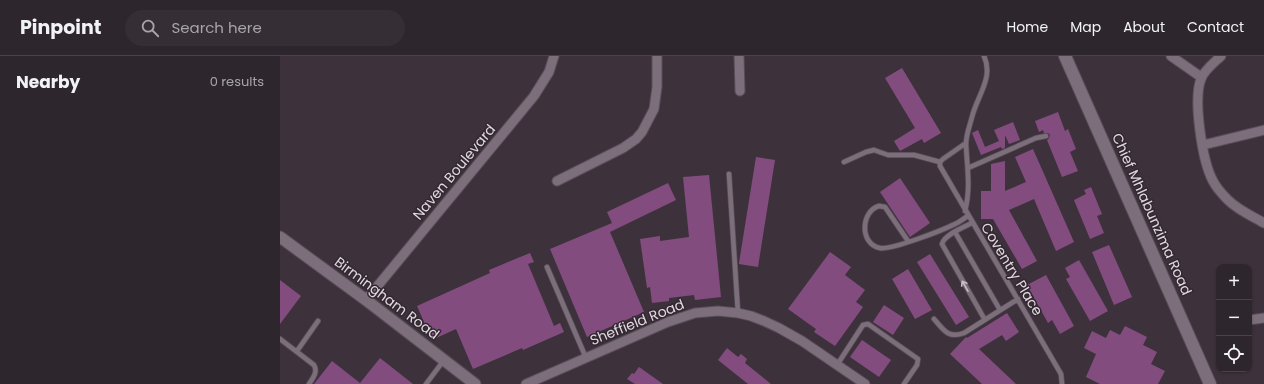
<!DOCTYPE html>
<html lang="en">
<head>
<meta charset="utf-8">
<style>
	:root { --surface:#2e262d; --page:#362e35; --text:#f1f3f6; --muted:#a7a5aa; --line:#494349 }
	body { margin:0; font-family:Poppins,sans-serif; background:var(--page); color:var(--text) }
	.controls { position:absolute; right:12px; bottom:12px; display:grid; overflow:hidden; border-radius:8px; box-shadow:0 1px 3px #0004 }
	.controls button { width:36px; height:36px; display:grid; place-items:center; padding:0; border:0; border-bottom:1px solid var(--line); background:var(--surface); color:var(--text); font:20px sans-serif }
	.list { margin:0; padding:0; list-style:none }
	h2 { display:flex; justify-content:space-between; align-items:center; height:52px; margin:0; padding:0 16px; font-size:17px }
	h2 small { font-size:13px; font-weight:400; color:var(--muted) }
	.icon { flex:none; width:22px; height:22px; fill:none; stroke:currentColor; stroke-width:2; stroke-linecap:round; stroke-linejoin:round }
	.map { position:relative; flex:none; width:984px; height:328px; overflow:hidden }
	header { display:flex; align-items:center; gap:24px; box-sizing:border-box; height:56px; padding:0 20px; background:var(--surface); border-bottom:1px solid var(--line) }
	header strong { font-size:19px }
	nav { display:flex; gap:22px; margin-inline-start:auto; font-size:14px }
	.search { width:280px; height:36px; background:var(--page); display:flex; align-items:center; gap:10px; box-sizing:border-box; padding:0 14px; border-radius:22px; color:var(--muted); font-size:15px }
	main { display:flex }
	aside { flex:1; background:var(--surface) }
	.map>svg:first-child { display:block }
	.building { fill:#834c7f }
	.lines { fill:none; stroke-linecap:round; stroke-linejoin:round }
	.service-casing { stroke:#594e58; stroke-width:6 }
	.minor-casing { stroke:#594e58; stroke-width:11 }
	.tertiary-casing { stroke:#594e58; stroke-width:13 }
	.secondary-casing { stroke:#594e58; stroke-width:14 }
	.service { stroke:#7c6e7b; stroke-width:4.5 }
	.minor { stroke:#7c6e7b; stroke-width:9 }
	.tertiary { stroke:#7c6e7b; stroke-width:11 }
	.secondary { stroke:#7c6e7b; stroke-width:12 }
	.oneway { stroke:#c7bec6 }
	.labels { text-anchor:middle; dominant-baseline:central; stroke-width:3; stroke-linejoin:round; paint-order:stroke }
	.street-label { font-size:14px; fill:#e0d8df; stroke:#332832 }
</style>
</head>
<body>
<header>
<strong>Pinpoint</strong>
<div class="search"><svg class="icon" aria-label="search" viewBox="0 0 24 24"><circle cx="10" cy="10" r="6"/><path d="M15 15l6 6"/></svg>Search here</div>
<nav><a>Home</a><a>Map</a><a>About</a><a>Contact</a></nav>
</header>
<main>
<aside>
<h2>Nearby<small>0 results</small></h2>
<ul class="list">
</ul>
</aside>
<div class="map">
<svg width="984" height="328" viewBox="0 0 984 328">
	<rect width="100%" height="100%" fill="#3d323c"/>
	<path class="building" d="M622,12L661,77L644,87L642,83L620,95L614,85L635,72L605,22Z
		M778,56L785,75L788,73L796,93L790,96L798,115L782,121L767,84L769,82L770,79L768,77H764L763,74L759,76L755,65Z
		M733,66L740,84L729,88L725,79V92L722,93L721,91L701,99L692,77L698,74L705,91L719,85L714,74Z
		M753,93L794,186L776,195L754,143L729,154L757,205L742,213L713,163H701V135H711V108L725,105V135L746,126L735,101Z
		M476,101L495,104L478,211L459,208V207Z
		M429,119L441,241L415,244L414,239L389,242V245L372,247L370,231L367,232L360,183L380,180V185L409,181L403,121Z
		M620,122L650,167L630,181L600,136Z
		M388,127L396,144L330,176L364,256L307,281L270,193L332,167L327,156Z
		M811,131L822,158L817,160L824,177L810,183L794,144L806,138L804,134Z
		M829,189L852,241L834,249L812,196Z
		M550,196L571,211L565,219L585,234L576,246L583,251L555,290L534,276L536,273L508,253Z
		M250,197L254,206L248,208L274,270L280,267L284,276L243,294L242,292L193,313L176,273L152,284L137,250L210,217L209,214Z
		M650,198L689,261L676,269L637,206Z
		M799,204L828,255L810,265L786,223L790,221L785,212Z
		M628,213L652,254L635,263L612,223Z
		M766,219L794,270L780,278L772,264L768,267L747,229Z
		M0,224L21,240L0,268Z
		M604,249L624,262L613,279L593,266Z
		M727,257L739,276L726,285L722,279L699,293L736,328H702L670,298L686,281L687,282Z
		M845,270L867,281L863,289L877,296L871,308L885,315L878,328H820L806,321L816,298L804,292L812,275L826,282L830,274L840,279Z
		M582,284L611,304L599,321L570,301Z
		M447,292L458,301L461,298L467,303L465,307L491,328H468L438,304Z
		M100,302L133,328H34L52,305L80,327Z
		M359,311L383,328H355L347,323L352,317L354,318Z"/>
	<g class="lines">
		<g class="service-casing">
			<path id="service" d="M686,87L663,103L660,106V110L781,318L782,328
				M564,106L586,96L594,94L608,99H634L660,106
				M688,112L756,82L766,80
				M449,118L458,257
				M685,155C691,132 687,111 686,88C686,79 690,69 692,61C697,40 714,22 704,0
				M692,167C684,171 664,179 662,188L705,264
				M675,176L720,254
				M628,185L605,151L599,150C581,155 579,188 600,192C612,194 663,174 675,168C680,166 684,162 688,160
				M267,211L306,302
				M654,263C664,274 668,283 684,277L738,243
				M0,283L34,309C38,316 33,322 29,328
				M17,295L38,265
				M557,309L583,269L588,268L638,303L637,309L624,328
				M146,328L164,304"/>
		</g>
		<g class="minor-casing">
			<path id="minor" d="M459,0L460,35
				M891,0L921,21
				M941,0C935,6 924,14 921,23C913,43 922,105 933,125C936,131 943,139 948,144C958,154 972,160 984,167
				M923,89L984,74
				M277,125L343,92L356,83L362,76L374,53L377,31V0
				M86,244L254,40L269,16L274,0
				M969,264L984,262
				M246,328L388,266L415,257L438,255L458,257L471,260L484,265L499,272L522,285L585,328"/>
		</g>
		<g class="tertiary-casing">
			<path id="tertiary" d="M0,181L86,244L195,328"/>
		</g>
		<g class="secondary-casing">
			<path id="secondary" d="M785,0L930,328"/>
		</g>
		<use href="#service" class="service"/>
		<use href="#minor" class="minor"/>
		<use href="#tertiary" class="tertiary"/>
		<use href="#secondary" class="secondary"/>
	</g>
	<defs><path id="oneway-shaft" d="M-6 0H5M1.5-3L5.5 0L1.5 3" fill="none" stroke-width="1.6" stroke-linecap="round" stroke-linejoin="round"/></defs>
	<use class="oneway" href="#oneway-shaft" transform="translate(685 230) rotate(-120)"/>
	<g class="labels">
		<g class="street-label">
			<text transform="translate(174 116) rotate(-50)">Naven Boulevard</text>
			<text transform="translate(872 158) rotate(66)">Chief Mhlabunzima Road</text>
			<text transform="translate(732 213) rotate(59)">Coventry Place</text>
			<text transform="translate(107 242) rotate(37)">Birmingham Road</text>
			<text transform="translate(357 266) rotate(-22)">Sheffield Road</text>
		</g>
	</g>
</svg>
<div class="controls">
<button>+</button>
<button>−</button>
<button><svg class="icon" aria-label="locate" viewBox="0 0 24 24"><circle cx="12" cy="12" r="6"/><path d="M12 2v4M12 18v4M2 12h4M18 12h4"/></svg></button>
</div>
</div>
</main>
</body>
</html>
